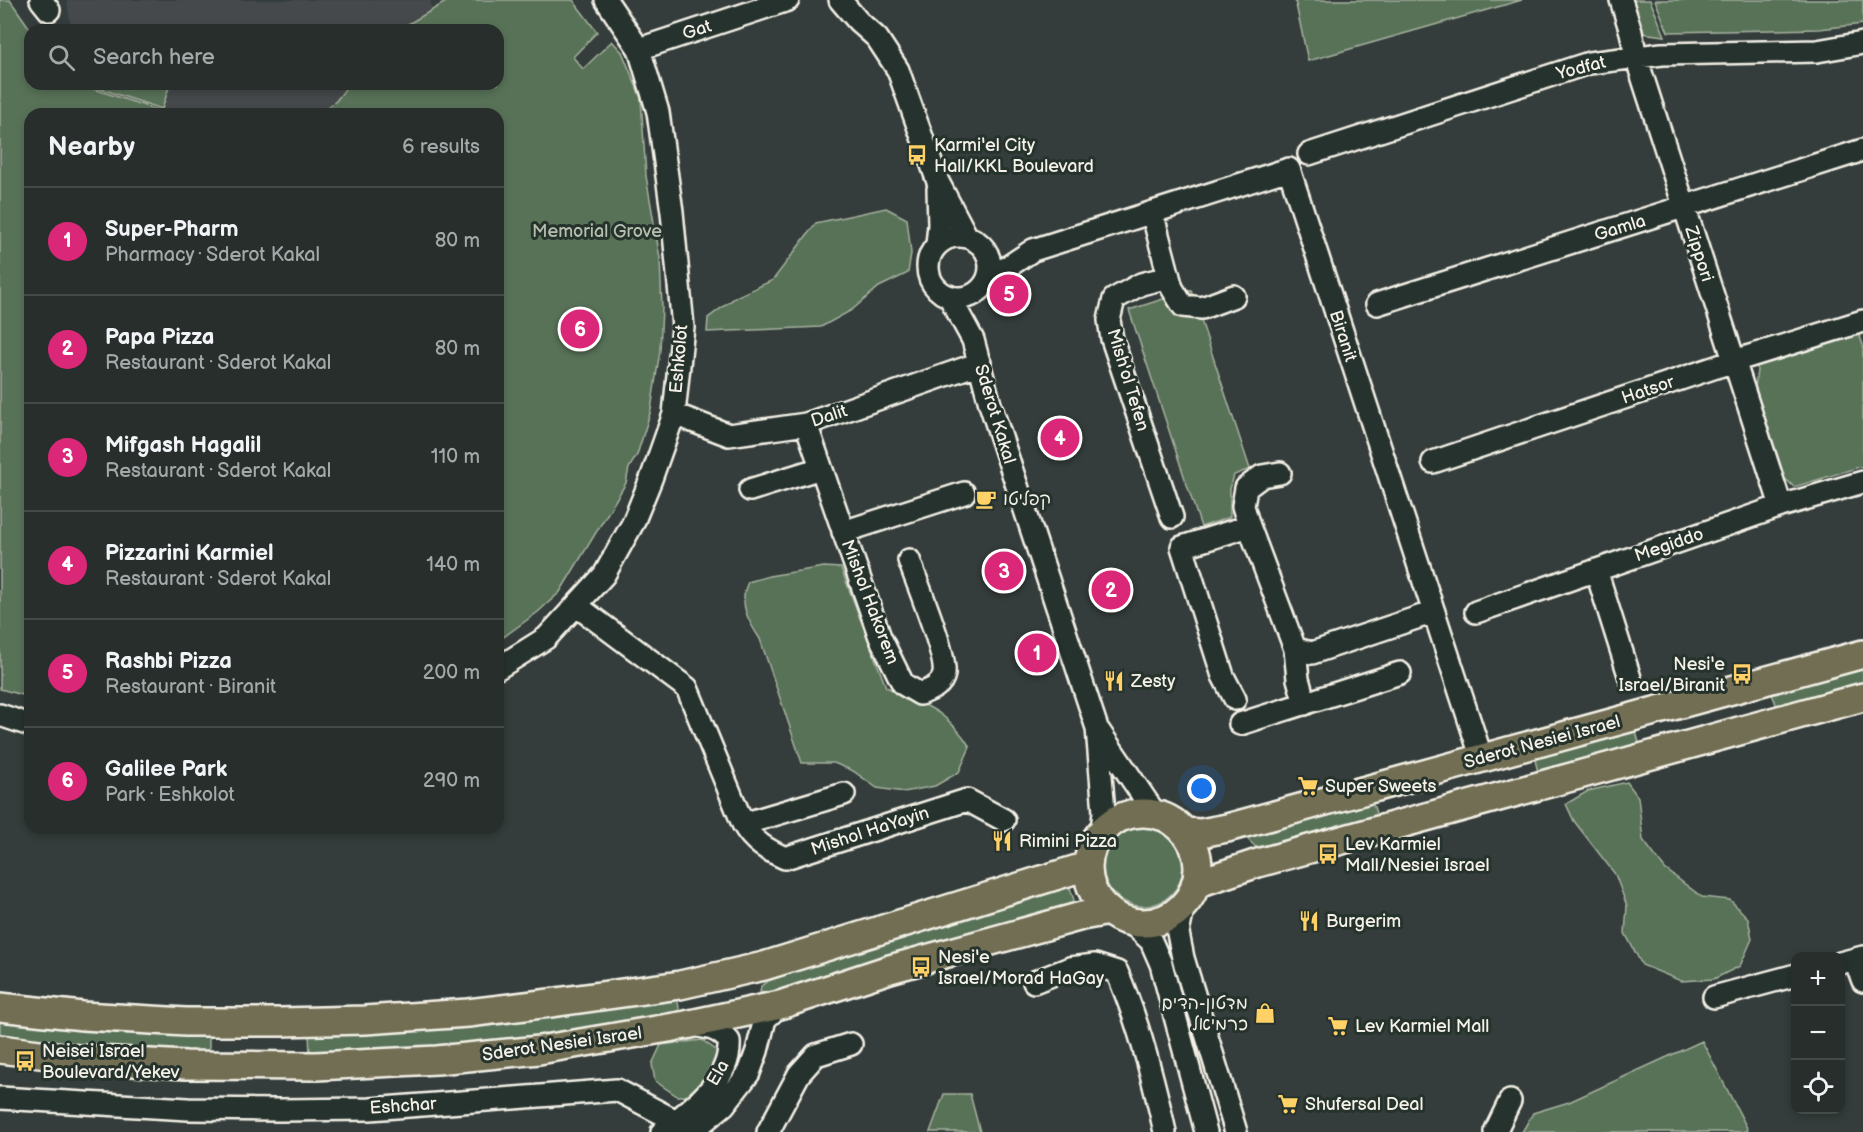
<!DOCTYPE html>
<html lang="en">
<head>
<meta charset="utf-8">
<style>
	:root { --surface:#272e2c; --page:#333a38; --text:#f1f3f6; --muted:#a4a8a9; --line:#434a48; --accent:#db2777 }
	body { margin:0; font-family:"Balsamiq Sans","Playpen Sans Hebrew",sans-serif; background:var(--page); color:var(--text) }
	.controls { position:absolute; right:18px; bottom:18px; display:grid; overflow:hidden; border-radius:12px; box-shadow:0 3px 9px #0003 }
	.controls button { width:54px; height:54px; display:grid; place-items:center; padding:0; border:0; border-bottom:2px solid var(--line); background:var(--surface); color:var(--text); font:30px sans-serif }
	.you { position:absolute; left:1202px; top:789px; width:21px; height:21px; margin:-15px; border:4px solid #fff; border-radius:50%; background:#1a73e8; box-shadow:0 0 0 9px #1a73e833 }
	.badge { display:grid; place-items:center; width:39px; height:39px; border-radius:50%; background:var(--accent); color:#fff; font-size:20px; font-weight:700 }
	.pin { position:absolute; translate:-50% -50%; border:3px solid #fff; box-shadow:0 2px 6px #0006 }
	.list { margin:0; padding:0; list-style:none }
	h2 { display:flex; justify-content:space-between; align-items:center; height:78px; margin:0; padding:0 24px; font-size:26px }
	h2 small { font-size:20px; font-weight:400; color:var(--muted) }
	.list li { display:grid; grid-template-columns:39px 1fr auto; gap:18px; align-items:center; box-sizing:border-box; height:108px; padding:0 24px; border-top:2px solid var(--line) }
	.list b { display:block; font-size:22px; white-space:nowrap }
	.list p { margin:0; font-size:20px; white-space:nowrap; color:var(--muted) }
	.list em { font-size:20px; font-style:normal; color:var(--muted) }
	.icon { flex:none; width:33px; height:33px; fill:none; stroke:currentColor; stroke-width:2; stroke-linecap:round; stroke-linejoin:round }
	.map { position:relative; flex:none; width:1863px; height:1132px; overflow:hidden }
	.search { position:absolute; background:var(--surface); box-shadow:0 3px 9px #0003; left:24px; top:24px; width:480px; height:66px; display:flex; align-items:center; gap:15px; box-sizing:border-box; padding:0 21px; border-radius:18px; color:var(--muted); font-size:22px }
	.panel { position:absolute; background:var(--surface); box-shadow:0 3px 9px #0003; left:24px; top:108px; width:480px; height:726px; border-radius:18px }
	.map>svg:first-child { display:block }
	.built { fill:#44494b }
	.green { fill:#597258; stroke:#a6b2a0; stroke-width:1.5 }
	.lines { fill:none; stroke-linecap:round; stroke-linejoin:round }
	.minor-casing { stroke:#f4f1e8; stroke-width:26 }
	.major-casing { stroke:#f4f1e8; stroke-width:32 }
	.minor { stroke:#26332d; stroke-width:21 }
	.major { stroke:#726e52; stroke-width:27 }
	.labels { text-anchor:middle; dominant-baseline:central; stroke-width:6; stroke-linejoin:round; paint-order:stroke }
	.street-label { font-size:18px; fill:#f4f1e8; stroke:#26332d }
	.poi-label { font-size:18px; fill:#f4f1e8; stroke:#26332d; text-anchor:start }
	.park-label { font-size:18px; fill:#b6beae; stroke:#26332d }
</style>
</head>
<body>
<div class="map">
<svg width="1863" height="1132" viewBox="0 0 1863 1132">
	<rect width="100%" height="100%" fill="#343d3b"/>
	<filter id="ink" filterUnits="userSpaceOnUse"><feTurbulence type="fractalNoise" baseFrequency=".0167" numOctaves="2"/><feDisplacementMap in="SourceGraphic" scale="12" xChannelSelector="R" yChannelSelector="G"/><feConvolveMatrix kernelMatrix="1 2 1 2 8 2 1 2 1" color-interpolation-filters="sRGB"/></filter>
	<g filter="url(#ink)">
		<path class="built" d="M67,0H431V10L398,30H71Z
			M79,84H349L336,101L319,114H169Z"/>
		<path class="green" d="M0,0H10L31,30L30,84H79L169,114H30V697L0,689Z
			M449,0H573L597,32L573,57L583,69L612,41L622,52L641,98L646,176L660,258L662,308L660,350L651,410L637,455L629,468L626,483L560,592L538,612L498,641V114H319L336,101L349,84H498V30H398Z
			M1295,0H1522L1308,61Z
			M1615,0H1650L1665,36L1625,31Z
			M1655,0H1863V24L1819,29L1668,32Z
			M100,84H170L162,109L98,88Z
			M886,208L907,219L911,253L908,273L879,287L852,310L821,327L707,332L708,318L736,297L773,280L816,223Z
			M1191,290L1250,469L1234,475L1230,489V517L1201,527L1129,310Z
			M1858,331L1863,345V466L1794,487L1778,472L1754,397L1758,361Z
			M824,567L841,568L886,687C923,704 947,710 970,747L959,772L935,786L904,792L877,788L853,771L834,763H802L760,639C748,621 738,603 748,582L769,576Z
			M1863,664V686L1778,709L1770,689Z
			M1635,728L1640,746L1539,776L1534,756Z
			M1627,782L1638,797L1643,840L1665,869L1702,897L1730,900L1748,918L1752,939L1740,966L1714,979L1681,981L1642,965L1625,933L1627,906L1615,874L1574,821L1566,804L1588,791Z
			M1372,801L1378,819L1260,851L1243,835Z
			M1103 866a40 40 0 1 1 80 0a40 40 0 1 1-80 0Z
			M1068,882L1076,906L958,938L770,993L760,992L761,986L768,981Z
			M677,995L680,1015L508,1042L310,1056L309,1032Z
			M0,1017L209,1033V1056L129,1052L0,1037Z
			M702,1040L716,1050L720,1067L697,1096H677L655,1081L652,1064L661,1045Z
			M1702,1041L1748,1130L1744,1132H1522L1533,1113L1569,1102Z
			M944,1094H970L980,1132H930Z"/>
		<g class="lines">
			<g class="minor-casing">
				<path id="minor" d="M41,0L49,10
					M840,0L858,21L877,38L898,70L938,182L967,237
					M1621,0L1631,32L1636,57L1781,506
					M639,49L788,0
					M1309,154L1589,63L1662,54L1817,51L1863,43
					M1152,212L1169,277L1141,284L1114,299L1109,320L1112,339L1172,517
					M928 267a31 31 0 1 1 62 0a31 31 0 1 1-62 0Z
					M937,245L939,225L938,189
					M1169,277L1172,288L1183,306L1202,308L1234,296
					M988,280L1033,250L1289,169L1482,759
					M949,296L973,340L990,404L1097,728L1104,812L1102,831
					M1377,304L1863,150
					M674,414L729,435L806,424L980,363
					M806,424L880,637L903,684L920,694C930,690 942,686 944,674C947,655 917,583 909,560
					M1433,462L1734,361L1863,321
					M750,490L821,468
					M1249,526L1295,649L1312,653L1434,612
					M843,532L964,493
					M1596,570L1630,678
					M577,606L687,688L743,824C753,842 767,850 785,858L967,800L1004,820
					M1476,612L1781,506L1863,482
					M1295,649L1298,679L1305,704
					M498,668L546,638L604,575L633,523L651,479L674,414L683,327L672,212L658,112L639,49L606,0
					M1235,699L1223,676L1182,547L1249,526L1243,506L1246,488L1262,476L1280,473
					M0,715L30,725
					M1240,724L1400,673
					M1099,731L1156,815
					M743,824L844,794
					M1184,904L1178,933L1183,958L1236,1132
					M1129,921L1151,941L1161,964L1206,1132
					M1855,960L1863,981
					M1840,963L1863,957
					M1034,982L1070,968L1095,965L1117,972C1139,1023 1153,1077 1165,1132
					M1714,997L1796,975
					M0,1098L188,1109L280,1110L370,1109L617,1090L676,1121L686,1132
					M662,1132C690,1110 732,1080 729,1041C718,1028 709,1028 693,1025
					M691,1132L724,1105L749,1073L757,1051L765,1019L780,1005
					M768,1132L799,1074L816,1055L851,1044
					M1495,1132L1510,1101"/>
			</g>
			<g class="major-casing">
				<path id="major" d="M1088 868a55 55 0 1 1 110 0a55 55 0 1 1-110 0Z
					M1184,832L1201,833L1227,828L1863,654
					M1195,884L1258,863L1863,697
					M0,1007L83,1016L186,1022H280L365,1020L468,1013L550,1003L680,985L764,966L1087,866
					M0,1049L79,1059L186,1065L316,1066L437,1060L539,1050L686,1025L780,1005L890,969L1082,916L1109,911"/>
			</g>
			<use href="#minor" class="minor"/>
			<use href="#major" class="major"/>
		</g>
	</g>
	<defs>
		<g id="bus-bare" transform="scale(1.62)"><path d="M-5-6H5V4H4V6H2V4H-2V6H-4V4H-5ZM-3.5-4V0h7V-4ZM-3.5 1.2v1.5H-2V1.2ZM2 1.2v1.5H3.5V1.2Z" fill="#ffd166" stroke="#26332d" stroke-width="2.5" paint-order="stroke"/></g>
		<g id="cafe-bare" transform="scale(1.62)"><path d="M-5.5-4.5H6V0H3Q3 3.5 0 3.5H-2.5Q-5.5 3.5-5.5 0ZM3-3.2v2h1.7v-2ZM-6 4.5H4V6H-6Z" fill="#ffd166" stroke="#26332d" stroke-width="2.5" paint-order="stroke"/></g>
		<g id="restaurant-bare" transform="scale(1.62)"><path d="M-5-6h1v4h1v-4h1v4h1v-4h1v5L-1.5 .5V6h-2V.5L-5-1ZM5-6V6H3V1.5H1.5Q1.5-4 5-6Z" fill="#ffd166" stroke="#26332d" stroke-width="2.5" paint-order="stroke"/></g>
		<g id="supermarket-bare" transform="scale(1.62)"><path d="M-6-5.5h2.5l.6 2H6L4.5 2H-2.5L-4.4-4H-6ZM-1.5 3.2a1.3 1.3 0 1 0 .1 0ZM3 3.2a1.3 1.3 0 1 0 .1 0Z" fill="#ffd166" stroke="#26332d" stroke-width="2.5" paint-order="stroke"/></g>
		<g id="shop-bare" transform="scale(1.62)"><path d="M-5-2.5h2.3a2.7 3.5 0 0 1 5.4 0H5L5.5 6h-11ZM-1.5-2.5h3a1.5 2.3 0 0 0-3 0Z" fill="#ffd166" stroke="#26332d" stroke-width="2.5" paint-order="stroke"/></g>
	</defs>
	<g fill-rule="evenodd">
		<use href="#bus-bare" x="917" y="155"/>
		<use href="#cafe-bare" x="986" y="499"/>
		<use href="#bus-bare" x="1742" y="674"/>
		<use href="#restaurant-bare" x="1114" y="681"/>
		<use href="#supermarket-bare" x="1308" y="786"/>
		<use href="#restaurant-bare" x="1002" y="841"/>
		<use href="#bus-bare" x="1328" y="854"/>
		<use href="#restaurant-bare" x="1309" y="921"/>
		<use href="#bus-bare" x="921" y="967"/>
		<use href="#shop-bare" x="1265" y="1013"/>
		<use href="#supermarket-bare" x="1338" y="1026"/>
		<use href="#bus-bare" x="25" y="1061"/>
		<use href="#supermarket-bare" x="1288" y="1104"/>
	</g>
	<g class="labels">
		<g class="street-label">
			<text transform="translate(697 30) rotate(-18)">Gat</text>
			<text transform="translate(1581 68) rotate(-14)">Yodfat</text>
			<text transform="translate(1620 228) rotate(-17)">Gamla</text>
			<text transform="translate(1699 254) rotate(72)">Zippori</text>
			<text transform="translate(1343 336) rotate(72)">Biranit</text>
			<text transform="translate(679 359) rotate(-85)">Eshkolot</text>
			<text transform="translate(1128 380) rotate(73)">Mish'ol Tefen</text>
			<text transform="translate(1648 390) rotate(-19)">Hatsor</text>
			<text transform="translate(995 414) rotate(73)">Sderot Kakal</text>
			<text transform="translate(829 416) rotate(-18)">Dalit</text>
			<text transform="translate(1669 545) rotate(-19)">Megiddo</text>
			<text transform="translate(870 602) rotate(69)">Mishol Hakorem</text>
			<text transform="translate(1542 742) rotate(-15)">Sderot Nesiei Israel</text>
			<text transform="translate(870 831) rotate(-18)">Mishol HaYayin</text>
			<text transform="translate(562 1044) rotate(-8)">Sderot Nesiei Israel</text>
			<text transform="translate(718 1073) rotate(-60)">Ela</text>
			<text transform="translate(403 1106) rotate(-4)">Eshchar</text>
		</g>
		<g class="poi-label">
			<text x="934" y="145">Karmi'el City<tspan x="934" dy="21">Hall/KKL Boulevard</tspan></text>
			<text x="1003" y="499">קפליטו</text>
			<text x="1725" y="664" text-anchor="end">Nesi'e<tspan x="1725" dy="21">Israel/Biranit</tspan></text>
			<text x="1131" y="681">Zesty</text>
			<text x="1325" y="786">Super Sweets</text>
			<text x="1019" y="841">Rimini Pizza</text>
			<text x="1345" y="844">Lev Karmiel<tspan x="1345" dy="21">Mall/Nesiei Israel</tspan></text>
			<text x="1326" y="921">Burgerim</text>
			<text x="938" y="957">Nesi'e<tspan x="938" dy="21">Israel/Morad HaGay</tspan></text>
			<text x="1248" y="1003" text-anchor="end">מדטון-הדים<tspan x="1248" dy="21">כרמיאל</tspan></text>
			<text x="1355" y="1026">Lev Karmiel Mall</text>
			<text x="42" y="1051">Neisei Israel<tspan x="42" dy="21">Boulevard/Yekev</tspan></text>
			<text x="1305" y="1104">Shufersal Deal</text>
		</g>
		<g class="park-label">
			<text x="597" y="231">Memorial Grove</text>
		</g>
	</g>
</svg>
<div class="controls">
<button>+</button>
<button>−</button>
<button><svg class="icon" aria-label="locate" viewBox="0 0 24 24"><circle cx="12" cy="12" r="6"/><path d="M12 2v4M12 18v4M2 12h4M18 12h4"/></svg></button>
</div>
<div class="you"></div>
<div class="pin badge" style="left:1037px;top:653px">1</div>
<div class="pin badge" style="left:1111px;top:590px">2</div>
<div class="pin badge" style="left:1004px;top:571px">3</div>
<div class="pin badge" style="left:1060px;top:438px">4</div>
<div class="pin badge" style="left:1009px;top:294px">5</div>
<div class="pin badge" style="left:580px;top:329px">6</div>
<div class="search"><svg class="icon" aria-label="search" viewBox="0 0 24 24"><circle cx="10" cy="10" r="6"/><path d="M15 15l6 6"/></svg>Search here</div>
<section class="panel">
<h2>Nearby<small>6 results</small></h2>
<ul class="list">
<li><span class="badge">1</span><div><b>Super-Pharm</b><p>Pharmacy · Sderot Kakal</p></div><em>80 m</em></li>
<li><span class="badge">2</span><div><b>Papa Pizza</b><p>Restaurant · Sderot Kakal</p></div><em>80 m</em></li>
<li><span class="badge">3</span><div><b>Mifgash Hagalil</b><p>Restaurant · Sderot Kakal</p></div><em>110 m</em></li>
<li><span class="badge">4</span><div><b>Pizzarini Karmiel</b><p>Restaurant · Sderot Kakal</p></div><em>140 m</em></li>
<li><span class="badge">5</span><div><b>Rashbi Pizza</b><p>Restaurant · Biranit</p></div><em>200 m</em></li>
<li><span class="badge">6</span><div><b>Galilee Park</b><p>Park · Eshkolot</p></div><em>290 m</em></li>
</ul>
</section>
</div>
</body>
</html>
